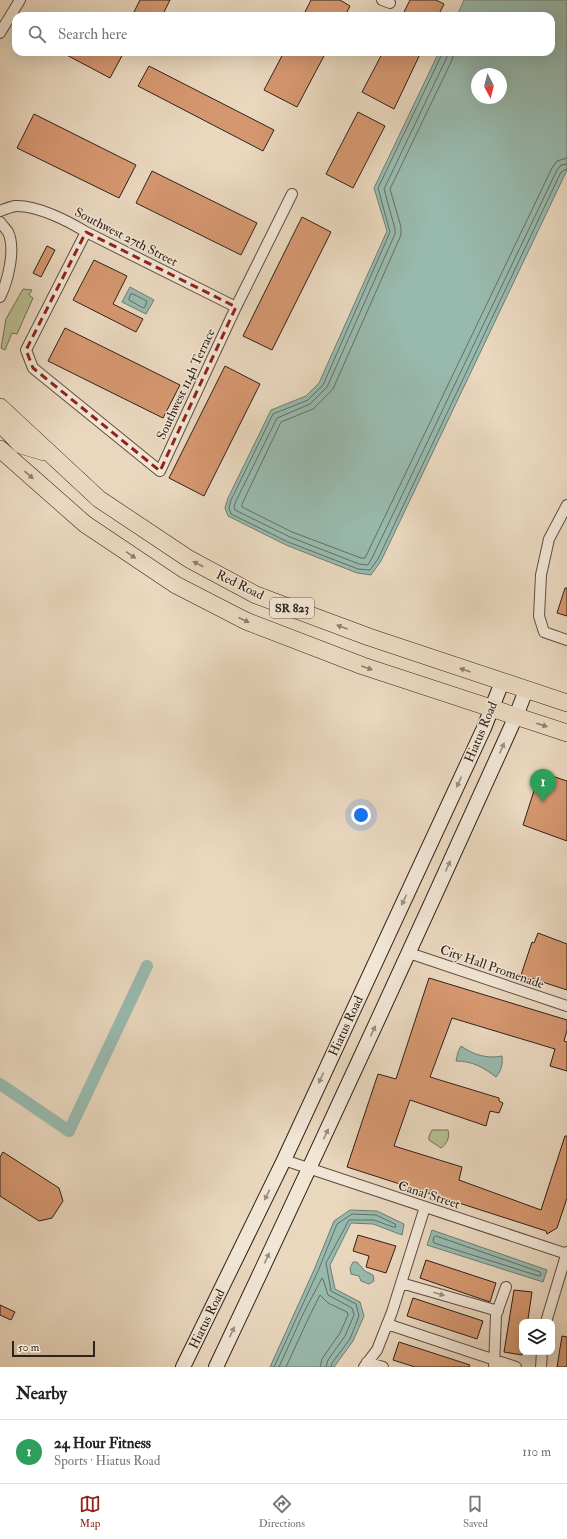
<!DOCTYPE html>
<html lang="en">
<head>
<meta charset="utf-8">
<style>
	:root { --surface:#fff; --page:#f2f2f2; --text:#222; --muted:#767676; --line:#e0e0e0; --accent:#8f2418 }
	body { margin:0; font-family:"IM FELL Double Pica",serif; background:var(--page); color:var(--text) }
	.controls { position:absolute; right:12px; bottom:12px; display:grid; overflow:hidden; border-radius:8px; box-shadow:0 4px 16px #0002 }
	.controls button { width:36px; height:36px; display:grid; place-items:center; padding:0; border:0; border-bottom:1px solid var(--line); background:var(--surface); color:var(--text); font:20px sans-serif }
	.compass { position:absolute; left:471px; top:68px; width:36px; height:36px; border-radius:50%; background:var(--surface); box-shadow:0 4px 16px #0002; rotate:173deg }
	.scale { position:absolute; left:12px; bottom:10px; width:83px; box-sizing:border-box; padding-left:4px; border:2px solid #2f2219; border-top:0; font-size:11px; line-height:14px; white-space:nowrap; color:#2f2219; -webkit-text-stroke:3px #f1e5d5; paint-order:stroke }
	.you { position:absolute; left:361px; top:815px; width:14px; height:14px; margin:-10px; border:3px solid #fff; border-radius:50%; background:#1a73e8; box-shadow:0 0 0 6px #1a73e833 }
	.badge { display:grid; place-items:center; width:26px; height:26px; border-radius:50%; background:var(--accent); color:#fff; font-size:13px; font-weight:700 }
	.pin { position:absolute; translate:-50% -33px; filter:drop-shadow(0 1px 2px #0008) }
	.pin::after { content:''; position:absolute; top:21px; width:14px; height:12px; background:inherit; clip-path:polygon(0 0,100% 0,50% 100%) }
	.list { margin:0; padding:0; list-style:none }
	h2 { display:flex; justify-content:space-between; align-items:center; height:52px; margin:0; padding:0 16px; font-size:17px }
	h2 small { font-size:13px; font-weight:400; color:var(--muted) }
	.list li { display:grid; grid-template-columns:26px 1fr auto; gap:12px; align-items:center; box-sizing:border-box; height:64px; padding:0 16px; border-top:1px solid var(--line) }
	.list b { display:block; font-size:15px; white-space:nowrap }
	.list p { margin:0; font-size:13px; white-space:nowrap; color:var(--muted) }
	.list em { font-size:13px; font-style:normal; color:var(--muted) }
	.icon { flex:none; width:22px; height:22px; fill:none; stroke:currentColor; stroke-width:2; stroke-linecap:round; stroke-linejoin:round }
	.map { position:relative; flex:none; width:567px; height:1367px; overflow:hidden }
	.search { position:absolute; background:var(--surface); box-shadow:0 4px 16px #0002; left:12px; right:12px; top:12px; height:44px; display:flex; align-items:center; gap:10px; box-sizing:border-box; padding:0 14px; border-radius:12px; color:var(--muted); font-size:15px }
	.sheet { height:116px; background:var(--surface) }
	nav { display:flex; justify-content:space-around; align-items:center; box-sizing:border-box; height:56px; border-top:1px solid var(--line); background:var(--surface); font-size:11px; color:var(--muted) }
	nav a { display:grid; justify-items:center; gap:2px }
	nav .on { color:var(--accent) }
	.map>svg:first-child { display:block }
	.green { fill:#b9be90; stroke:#747054 }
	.water { fill:#98baae; stroke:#6e7d72; fill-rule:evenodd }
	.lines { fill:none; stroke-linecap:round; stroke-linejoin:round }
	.shore { stroke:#646e64; stroke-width:1 }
	.canal { stroke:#98baae; stroke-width:12 }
	.building { fill:#d59770; stroke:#2f2219 }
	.minor-casing { stroke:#5e4f42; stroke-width:12 }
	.secondary-casing { stroke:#2f2219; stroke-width:16 }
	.trunk-casing { stroke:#2f2219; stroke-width:18 }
	.minor { stroke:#f1e5d5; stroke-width:10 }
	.secondary { stroke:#f1e5d5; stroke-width:14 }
	.trunk { stroke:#e9d7be; stroke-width:17 }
	.oneway { fill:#8c7c6c }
	.oneway2 { fill:#9a8d80 }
	.marked { fill:none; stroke:#8f2418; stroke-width:3; stroke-dasharray:8 5; stroke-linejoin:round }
	.labels { text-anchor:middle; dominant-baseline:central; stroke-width:3; stroke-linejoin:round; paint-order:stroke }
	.shield { fill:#f1e5d5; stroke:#695c51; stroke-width:1 }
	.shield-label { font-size:12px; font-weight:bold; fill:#2f2219 }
	.street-label { font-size:13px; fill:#2f2219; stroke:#f1e5d5 }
</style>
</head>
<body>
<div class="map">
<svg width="567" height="1367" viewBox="0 0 567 1367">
	<rect width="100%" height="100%" fill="#e9d7be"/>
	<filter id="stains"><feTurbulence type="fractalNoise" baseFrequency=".005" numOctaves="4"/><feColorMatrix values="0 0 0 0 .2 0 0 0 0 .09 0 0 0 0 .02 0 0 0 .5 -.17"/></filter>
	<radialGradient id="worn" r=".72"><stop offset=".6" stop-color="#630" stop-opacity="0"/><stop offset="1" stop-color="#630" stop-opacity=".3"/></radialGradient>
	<path class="green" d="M23,289L32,290L29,295L33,298L17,334L12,333L5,350L1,348L6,319Z
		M432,1130H448C450,1137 447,1144 441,1148L429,1140V1136Z"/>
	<path class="water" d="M464,0H567V170L381,561L371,575L357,573L286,545L228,516L225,508L228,498L271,410L306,396L319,383L387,231L374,188L439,52H551V16H457ZM477,74H501V98H477Z
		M130,287L154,300L146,314L122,302Z
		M461,1046C474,1055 487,1059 502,1056C503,1065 501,1071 496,1077C483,1067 472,1061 456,1061L458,1052Z
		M350,1210L377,1211L404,1224L402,1235L373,1224L351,1223L330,1265L335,1289L360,1302L364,1316L353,1341L334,1367H270L314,1270L334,1221Z
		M432,1230L547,1270L543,1282L427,1245Z
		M353,1262H357L365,1271L373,1275L374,1281L369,1284L361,1281L359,1276L351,1274L350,1268Z"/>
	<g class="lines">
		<path class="shore" d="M443,52L378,188L390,232L323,385L308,400L273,414L231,500L229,508L231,514L288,542L358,569L370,570L378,559L561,172L567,169
			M448,52L447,57L384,189L395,229V234L327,387L310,404L277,418L236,501L234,507L235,510L290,537L359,564L368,565L373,556L557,170L561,165L567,164
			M454,52L452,60L390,189L401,227V235L333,389L313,409L281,422L242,504V507L292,532L361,558H365L552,168L557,161L567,158
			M131,294H133L147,301L145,307L143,308L129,300Z
			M436,1236L540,1272L541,1275L539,1276L434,1243L433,1241L434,1237Z
			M274,1367L318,1271L337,1224L352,1214L376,1215L395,1224L396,1227H393L374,1220H349L326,1263L331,1291L356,1304L359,1316L350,1339L332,1363L331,1367
			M279,1367L303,1314L322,1278L323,1279L328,1295L352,1308L354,1315L345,1336L328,1360L326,1367
			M286,1367L309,1317L320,1295L328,1303L347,1312L348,1315L340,1333L322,1359L320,1367"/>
		<path class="canal" d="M0,1084L69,1131L147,966"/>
	</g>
	<path class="building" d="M140,0H170L162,16H132Z
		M311,0H340L350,6L345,16H303Z
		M410,0H436L444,4L438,16H402Z
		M61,52H124L110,78Z
		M284,52H326L297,107L264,90Z
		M383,52H421L394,109L362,92Z
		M149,66L274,130L263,151L138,86Z
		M358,112L385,126L353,188L326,174Z
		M34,114L136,165L119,198L17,148Z
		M152,171L257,223L241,255L136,203Z
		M302,217L331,232L272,350L243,336Z
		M47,246L55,250L41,277L33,273Z
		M94,260L127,276L113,304L143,319L136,332L73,300Z
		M65,328L180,385L163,418L48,361Z
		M225,366L260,384L204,496L169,478Z
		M565,588H567V616L557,613Z
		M540,772L567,781V841L523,825Z
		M538,933L567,944V990L521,975L532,942L534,943Z
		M429,978L567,1020V1030L564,1041L567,1042V1071L550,1066L555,1049L452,1018L430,1077L499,1098V1101L503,1103L499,1113L490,1111L486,1126L410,1100L394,1146L462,1167L459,1180L541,1210L565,1136H567V1198L557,1228L547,1234L546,1231L347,1167L378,1074L396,1079Z
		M3,1152L59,1188L63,1201L52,1218L39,1221L0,1196V1157Z
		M358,1235L396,1246L386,1273L366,1267L369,1256L353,1251Z
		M426,1260L496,1283L490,1302L420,1278Z
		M514,1290L532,1292L528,1319L527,1322H522V1355L504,1352Z
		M413,1298L483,1321L477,1339L407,1316Z
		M0,1305L15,1312L11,1320L0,1315Z
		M562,1336L567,1337V1367H557Z
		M399,1342L470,1365L469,1367H415L393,1360Z"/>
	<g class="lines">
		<g class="minor-casing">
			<path id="minor" d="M382,0L390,3
				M0,33L20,0
				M0,211C5,209 10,207 15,206C37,205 68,221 86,232L236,307
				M0,222C2,225 6,229 8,232C16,249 8,281 0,297
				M86,232L26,350L33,368L160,471L236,307L292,194
				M567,505L549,539L541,575L539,616L544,632L567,640
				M409,953L567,1006
				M284,1160L567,1254
				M401,1283L498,1311
				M546,1322L567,1252
				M387,1324L516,1367
				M367,1362L383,1367
				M364,1367L377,1350L392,1312L425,1207
				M494,1367L496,1315L506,1287
				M541,1367L542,1352"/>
		</g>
		<g class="secondary-casing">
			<path id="secondary" d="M183,1367L284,1160L484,728L502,682
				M216,1367C318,1151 418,934 516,716L526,690"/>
		</g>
		<g class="trunk-casing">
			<path id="trunk" d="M0,407L99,499L189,559L256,595L369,637L567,703
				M0,423L21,445L44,452
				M0,449L85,524L176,585L246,621L363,666L567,733"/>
		</g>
		<use href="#minor" class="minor"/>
		<use href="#secondary" class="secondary"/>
		<use href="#trunk" class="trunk"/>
	</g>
	<defs><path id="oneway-solid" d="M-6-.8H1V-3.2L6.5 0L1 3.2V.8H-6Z"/></defs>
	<g class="oneway">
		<use href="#oneway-solid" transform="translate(29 475) rotate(41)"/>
		<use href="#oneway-solid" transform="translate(131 555) rotate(34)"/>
		<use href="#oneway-solid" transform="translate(198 564) rotate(-152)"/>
		<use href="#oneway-solid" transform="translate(244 620) rotate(25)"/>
		<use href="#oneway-solid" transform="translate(342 627) rotate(-160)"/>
		<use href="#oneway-solid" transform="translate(367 668) rotate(19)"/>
		<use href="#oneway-solid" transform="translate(465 670) rotate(-161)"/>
		<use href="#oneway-solid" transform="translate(542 725) rotate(18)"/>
	</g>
	<g class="oneway2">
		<use href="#oneway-solid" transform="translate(502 748) rotate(-66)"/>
		<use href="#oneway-solid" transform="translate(459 782) rotate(115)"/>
		<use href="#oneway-solid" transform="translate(448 866) rotate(-66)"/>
		<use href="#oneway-solid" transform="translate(404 900) rotate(115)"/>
		<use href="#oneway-solid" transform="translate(373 1031) rotate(-65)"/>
		<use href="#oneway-solid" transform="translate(321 1078) rotate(115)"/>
		<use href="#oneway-solid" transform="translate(326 1134) rotate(-65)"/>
		<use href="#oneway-solid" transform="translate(267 1195) rotate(116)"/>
		<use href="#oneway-solid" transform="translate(267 1258) rotate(-65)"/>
		<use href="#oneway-solid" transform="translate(439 1294) rotate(16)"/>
		<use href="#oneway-solid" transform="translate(232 1332) rotate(-65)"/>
	</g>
	<path class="marked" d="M86,232L236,307L160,471L33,368L26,350Z"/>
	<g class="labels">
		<rect class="shield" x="270" y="598" width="44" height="20" rx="3"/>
		<g class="shield-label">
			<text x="292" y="608">SR 823</text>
		</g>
		<g class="street-label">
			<text transform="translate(126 237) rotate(27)">Southwest 27th Street</text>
			<text transform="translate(186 384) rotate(-65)">Southwest 114h Terrace</text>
			<text transform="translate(240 585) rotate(26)">Red Road</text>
			<text transform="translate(481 732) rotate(-67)">Hiatus Road</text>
			<text transform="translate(492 967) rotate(19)">City Hall Promenade</text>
			<text transform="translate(346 1026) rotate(-65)">Hiatus Road</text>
			<text transform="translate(429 1195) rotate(18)">Canal Street</text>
			<text transform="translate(207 1319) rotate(-64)">Hiatus Road</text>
		</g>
	</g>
	<rect width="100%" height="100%" filter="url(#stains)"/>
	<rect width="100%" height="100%" fill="url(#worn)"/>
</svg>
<div class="controls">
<button><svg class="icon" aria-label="layers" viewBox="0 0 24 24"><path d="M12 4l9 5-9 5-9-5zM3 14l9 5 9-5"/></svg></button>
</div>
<svg class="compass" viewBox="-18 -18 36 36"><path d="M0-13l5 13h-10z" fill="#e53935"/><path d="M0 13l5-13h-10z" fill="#767676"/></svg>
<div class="scale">50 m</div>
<div class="you"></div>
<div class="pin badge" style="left:543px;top:802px;background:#2e9e5b">1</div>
<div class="search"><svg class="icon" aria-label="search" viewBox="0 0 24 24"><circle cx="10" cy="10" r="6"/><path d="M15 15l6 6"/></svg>Search here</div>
</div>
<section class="sheet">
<h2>Nearby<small></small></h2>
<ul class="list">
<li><span class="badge" style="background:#2e9e5b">1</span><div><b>24 Hour Fitness</b><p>Sports · Hiatus Road</p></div><em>110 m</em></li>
</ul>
</section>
<nav>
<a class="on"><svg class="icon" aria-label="map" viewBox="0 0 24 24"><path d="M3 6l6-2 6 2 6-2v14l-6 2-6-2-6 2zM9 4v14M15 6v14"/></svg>Map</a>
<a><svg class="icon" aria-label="directions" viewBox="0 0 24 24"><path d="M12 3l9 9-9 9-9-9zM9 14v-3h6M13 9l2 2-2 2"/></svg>Directions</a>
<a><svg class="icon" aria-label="saved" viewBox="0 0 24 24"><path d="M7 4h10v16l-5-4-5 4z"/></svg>Saved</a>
</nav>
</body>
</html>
